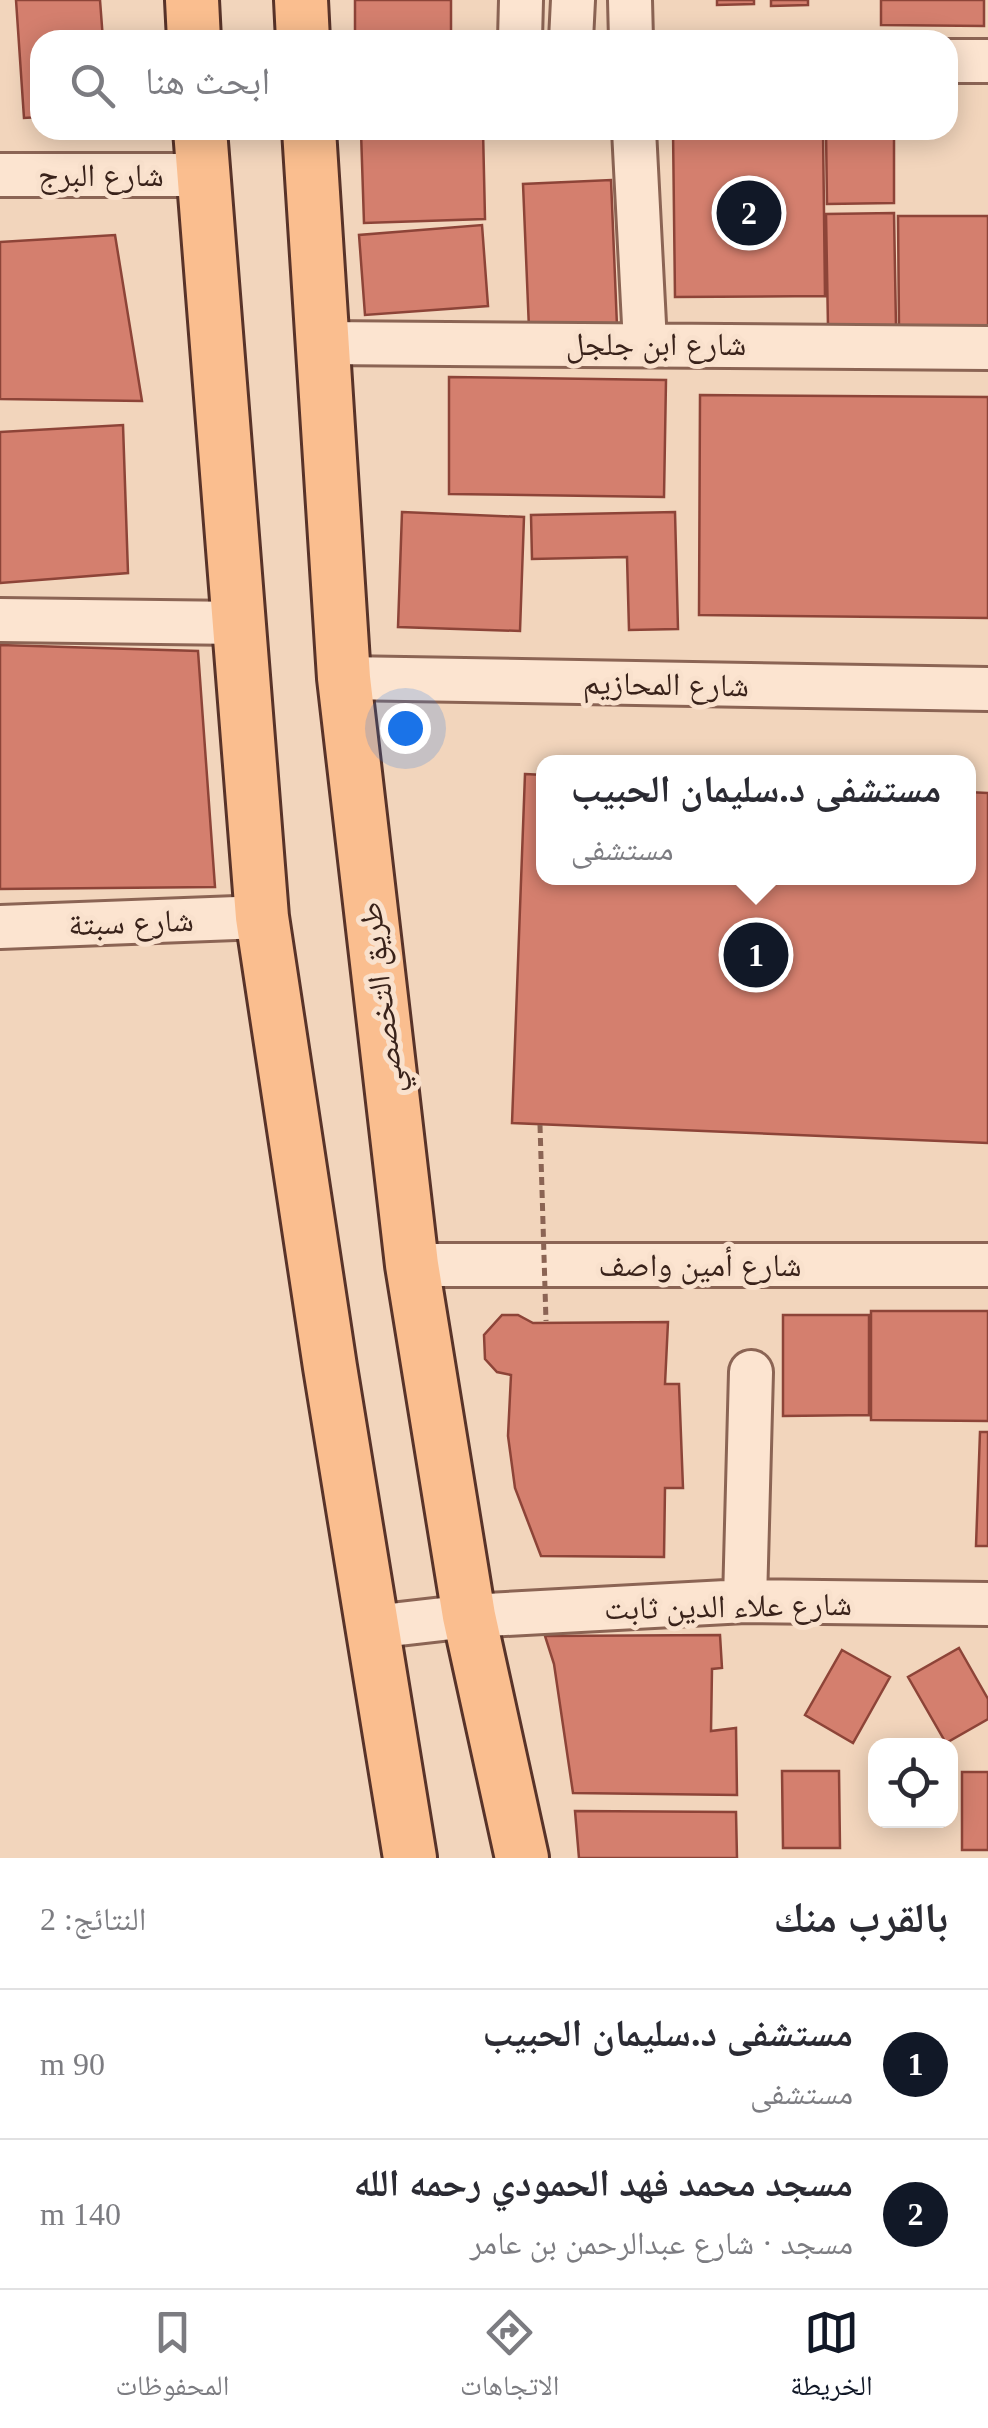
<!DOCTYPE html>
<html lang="ar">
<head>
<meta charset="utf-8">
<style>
	:root { --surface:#fff; --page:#f7f7f7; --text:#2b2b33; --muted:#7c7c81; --line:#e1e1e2; --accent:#111827 }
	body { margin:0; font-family:"Times New Roman","Noto Naskh Arabic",serif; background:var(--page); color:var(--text); direction:rtl }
	.controls { position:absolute; right:30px; bottom:30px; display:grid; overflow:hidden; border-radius:20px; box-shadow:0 5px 25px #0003 }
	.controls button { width:90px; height:90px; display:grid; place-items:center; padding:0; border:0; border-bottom:2px solid var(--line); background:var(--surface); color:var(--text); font:50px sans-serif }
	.you { position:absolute; left:405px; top:728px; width:35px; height:35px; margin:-25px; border:8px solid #fff; border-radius:50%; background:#1a73e8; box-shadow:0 0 0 15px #1a73e833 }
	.badge { display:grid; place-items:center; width:65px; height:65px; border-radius:50%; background:var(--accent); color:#fff; font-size:32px; font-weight:700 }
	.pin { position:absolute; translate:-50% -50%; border:5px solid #fff; box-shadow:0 2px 10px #0006 }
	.popup { position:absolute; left:536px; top:755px; width:440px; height:130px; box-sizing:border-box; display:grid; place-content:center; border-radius:20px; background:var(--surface); filter:drop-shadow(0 2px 8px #0005); font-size:32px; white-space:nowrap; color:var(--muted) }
	.popup b { font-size:38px; color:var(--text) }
	.popup::after { content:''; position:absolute; left:50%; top:100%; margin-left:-20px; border:20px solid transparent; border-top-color:var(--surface) }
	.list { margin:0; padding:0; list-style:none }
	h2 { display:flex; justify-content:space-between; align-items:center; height:130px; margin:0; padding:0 40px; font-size:42px }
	h2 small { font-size:32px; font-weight:400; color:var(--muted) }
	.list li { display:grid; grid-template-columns:65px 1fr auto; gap:30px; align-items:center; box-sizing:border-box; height:150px; padding:0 40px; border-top:2px solid var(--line) }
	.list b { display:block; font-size:38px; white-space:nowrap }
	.list p { margin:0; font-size:32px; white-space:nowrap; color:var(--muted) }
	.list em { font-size:32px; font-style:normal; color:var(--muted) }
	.icon { flex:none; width:55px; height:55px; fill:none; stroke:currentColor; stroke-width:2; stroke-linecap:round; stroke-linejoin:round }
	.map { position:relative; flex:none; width:988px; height:1858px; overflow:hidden; direction:ltr }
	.search { position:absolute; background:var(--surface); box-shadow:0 5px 25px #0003; left:30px; right:30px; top:30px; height:110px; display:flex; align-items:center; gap:25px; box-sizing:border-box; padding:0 35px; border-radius:30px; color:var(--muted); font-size:38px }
	.sheet { height:430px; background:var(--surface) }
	nav { display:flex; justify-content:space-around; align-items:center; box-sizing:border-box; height:140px; border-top:2px solid var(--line); background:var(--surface); font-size:28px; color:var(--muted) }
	nav a { display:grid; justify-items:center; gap:5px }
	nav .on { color:var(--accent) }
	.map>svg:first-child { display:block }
	.building { fill:#d47f6e; stroke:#8d4438; stroke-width:2.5 }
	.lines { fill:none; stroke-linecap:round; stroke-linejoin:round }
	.minor-casing { stroke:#8b6454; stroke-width:48 }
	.major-casing { stroke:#583329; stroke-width:58 }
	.minor { stroke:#fce4d0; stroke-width:42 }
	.major { stroke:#fabe8f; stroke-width:52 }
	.path-bridge { stroke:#8b6454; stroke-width:5; stroke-dasharray:8 5; stroke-linecap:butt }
	.labels { text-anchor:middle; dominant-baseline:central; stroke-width:10; stroke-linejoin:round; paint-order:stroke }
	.street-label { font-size:32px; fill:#39221a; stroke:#f9e1cd }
</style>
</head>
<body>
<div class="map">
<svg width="988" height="1858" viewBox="0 0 988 1858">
	<rect width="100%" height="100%" fill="#f2d5bc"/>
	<path class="building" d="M16,0H100L103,40H40V117L24,118Z
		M355,0H451V40H355Z
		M717,0H754V4L717,5Z
		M771,0H808V5L771,6Z
		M881,0H984V26L881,25Z
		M483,130L485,219L364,223L361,132Z
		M673,130H823L825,296L675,297Z
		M826,130H894V203L827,204Z
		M611,180L617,326L529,329L523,184Z
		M894,213L896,327H828L826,214Z
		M898,216H988V325L899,326Z
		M482,225L488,306L365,315L359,235Z
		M115,235L142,401L0,399V242Z
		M449,377L666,380L664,497L449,494Z
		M700,395L988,397V618L699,615Z
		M123,425L128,573L0,583V432Z
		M402,512L524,517L520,631L398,627Z
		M675,512L678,629L629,630L627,557L532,559L531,515Z
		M0,645L198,651L215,887L0,889Z
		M525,774L544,775V878H968V792L988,793V1143L512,1123Z
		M871,1311H988V1421L871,1420Z
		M502,1315H518L533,1323L668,1322L665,1384H679L683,1488H665L664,1557L541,1556L515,1488L508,1436L511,1375L497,1372L485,1359L484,1335Z
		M783,1315H869V1415L783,1416Z
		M980,1432H988V1546H976Z
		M720,1635L722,1668L712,1669L711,1731L736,1728L737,1795L573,1793L554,1664L545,1636Z
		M959,1648L988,1699V1719L946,1743L908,1677Z
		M842,1650L890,1677L853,1743L805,1715Z
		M782,1771H839L840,1848H783Z
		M962,1772H988V1850H962Z
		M575,1811L736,1812L737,1858H579Z"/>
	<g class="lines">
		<g class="minor-casing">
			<path id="minor" d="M630,0L631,40
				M520,40L521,0
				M571,40L573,0
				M948,61H988
				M634,130L645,343
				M0,175H203
				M323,343L988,348
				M0,620L240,623
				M344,678L988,689
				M0,927L262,917
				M412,1265H988
				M745,1601L751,1372
				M373,1627L469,1616L745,1601L988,1604"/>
		</g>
		<g class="major-casing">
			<path id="major" d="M192,0L194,40
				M301,0L303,40
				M200,130L262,917L330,1367L410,1858
				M309,130L344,678L412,1265L469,1616L522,1858"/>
		</g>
		<use href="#minor" class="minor"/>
		<use href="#major" class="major"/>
		<path class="path-bridge" d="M540,1125L546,1321"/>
	</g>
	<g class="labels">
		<g class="street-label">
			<text x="101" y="175">شارع البرج</text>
			<text x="656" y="344">شارع ابن جلجل</text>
			<text transform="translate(666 684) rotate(1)">شارع المحازيم</text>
			<text transform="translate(131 922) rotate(-2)">شارع سبتة</text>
			<text transform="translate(381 998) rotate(-97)">طريق التخصصي</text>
			<text x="700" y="1265">شارع أمين واصف</text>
			<text transform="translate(728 1606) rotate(-1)">شارع علاء الدين ثابت</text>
		</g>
	</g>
</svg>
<div class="controls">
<button><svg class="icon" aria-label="locate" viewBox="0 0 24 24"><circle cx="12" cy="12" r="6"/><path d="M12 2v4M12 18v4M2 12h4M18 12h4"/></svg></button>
</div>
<div class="you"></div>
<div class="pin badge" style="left:756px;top:955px">1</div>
<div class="popup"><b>مستشفى د.سليمان الحبيب</b>مستشفى</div>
<div class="pin badge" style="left:749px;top:213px">2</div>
<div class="search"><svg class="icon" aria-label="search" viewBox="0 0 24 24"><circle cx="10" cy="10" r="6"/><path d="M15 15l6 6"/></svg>ابحث هنا</div>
</div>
<section class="sheet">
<h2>بالقرب منك<small>النتائج: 2</small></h2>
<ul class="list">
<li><span class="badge">1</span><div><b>مستشفى د.سليمان الحبيب</b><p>مستشفى</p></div><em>90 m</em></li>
<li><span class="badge">2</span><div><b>مسجد محمد فهد الحمودي رحمه الله</b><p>مسجد · شارع عبدالرحمن بن عامر</p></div><em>140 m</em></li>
</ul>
</section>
<nav>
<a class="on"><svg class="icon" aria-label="map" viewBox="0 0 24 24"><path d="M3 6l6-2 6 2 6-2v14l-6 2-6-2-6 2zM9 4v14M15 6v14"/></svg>الخريطة</a>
<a><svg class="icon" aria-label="directions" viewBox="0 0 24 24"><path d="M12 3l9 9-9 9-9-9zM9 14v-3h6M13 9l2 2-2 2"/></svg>الاتجاهات</a>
<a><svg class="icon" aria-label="saved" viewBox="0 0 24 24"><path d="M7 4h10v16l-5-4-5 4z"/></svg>المحفوظات</a>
</nav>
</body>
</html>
